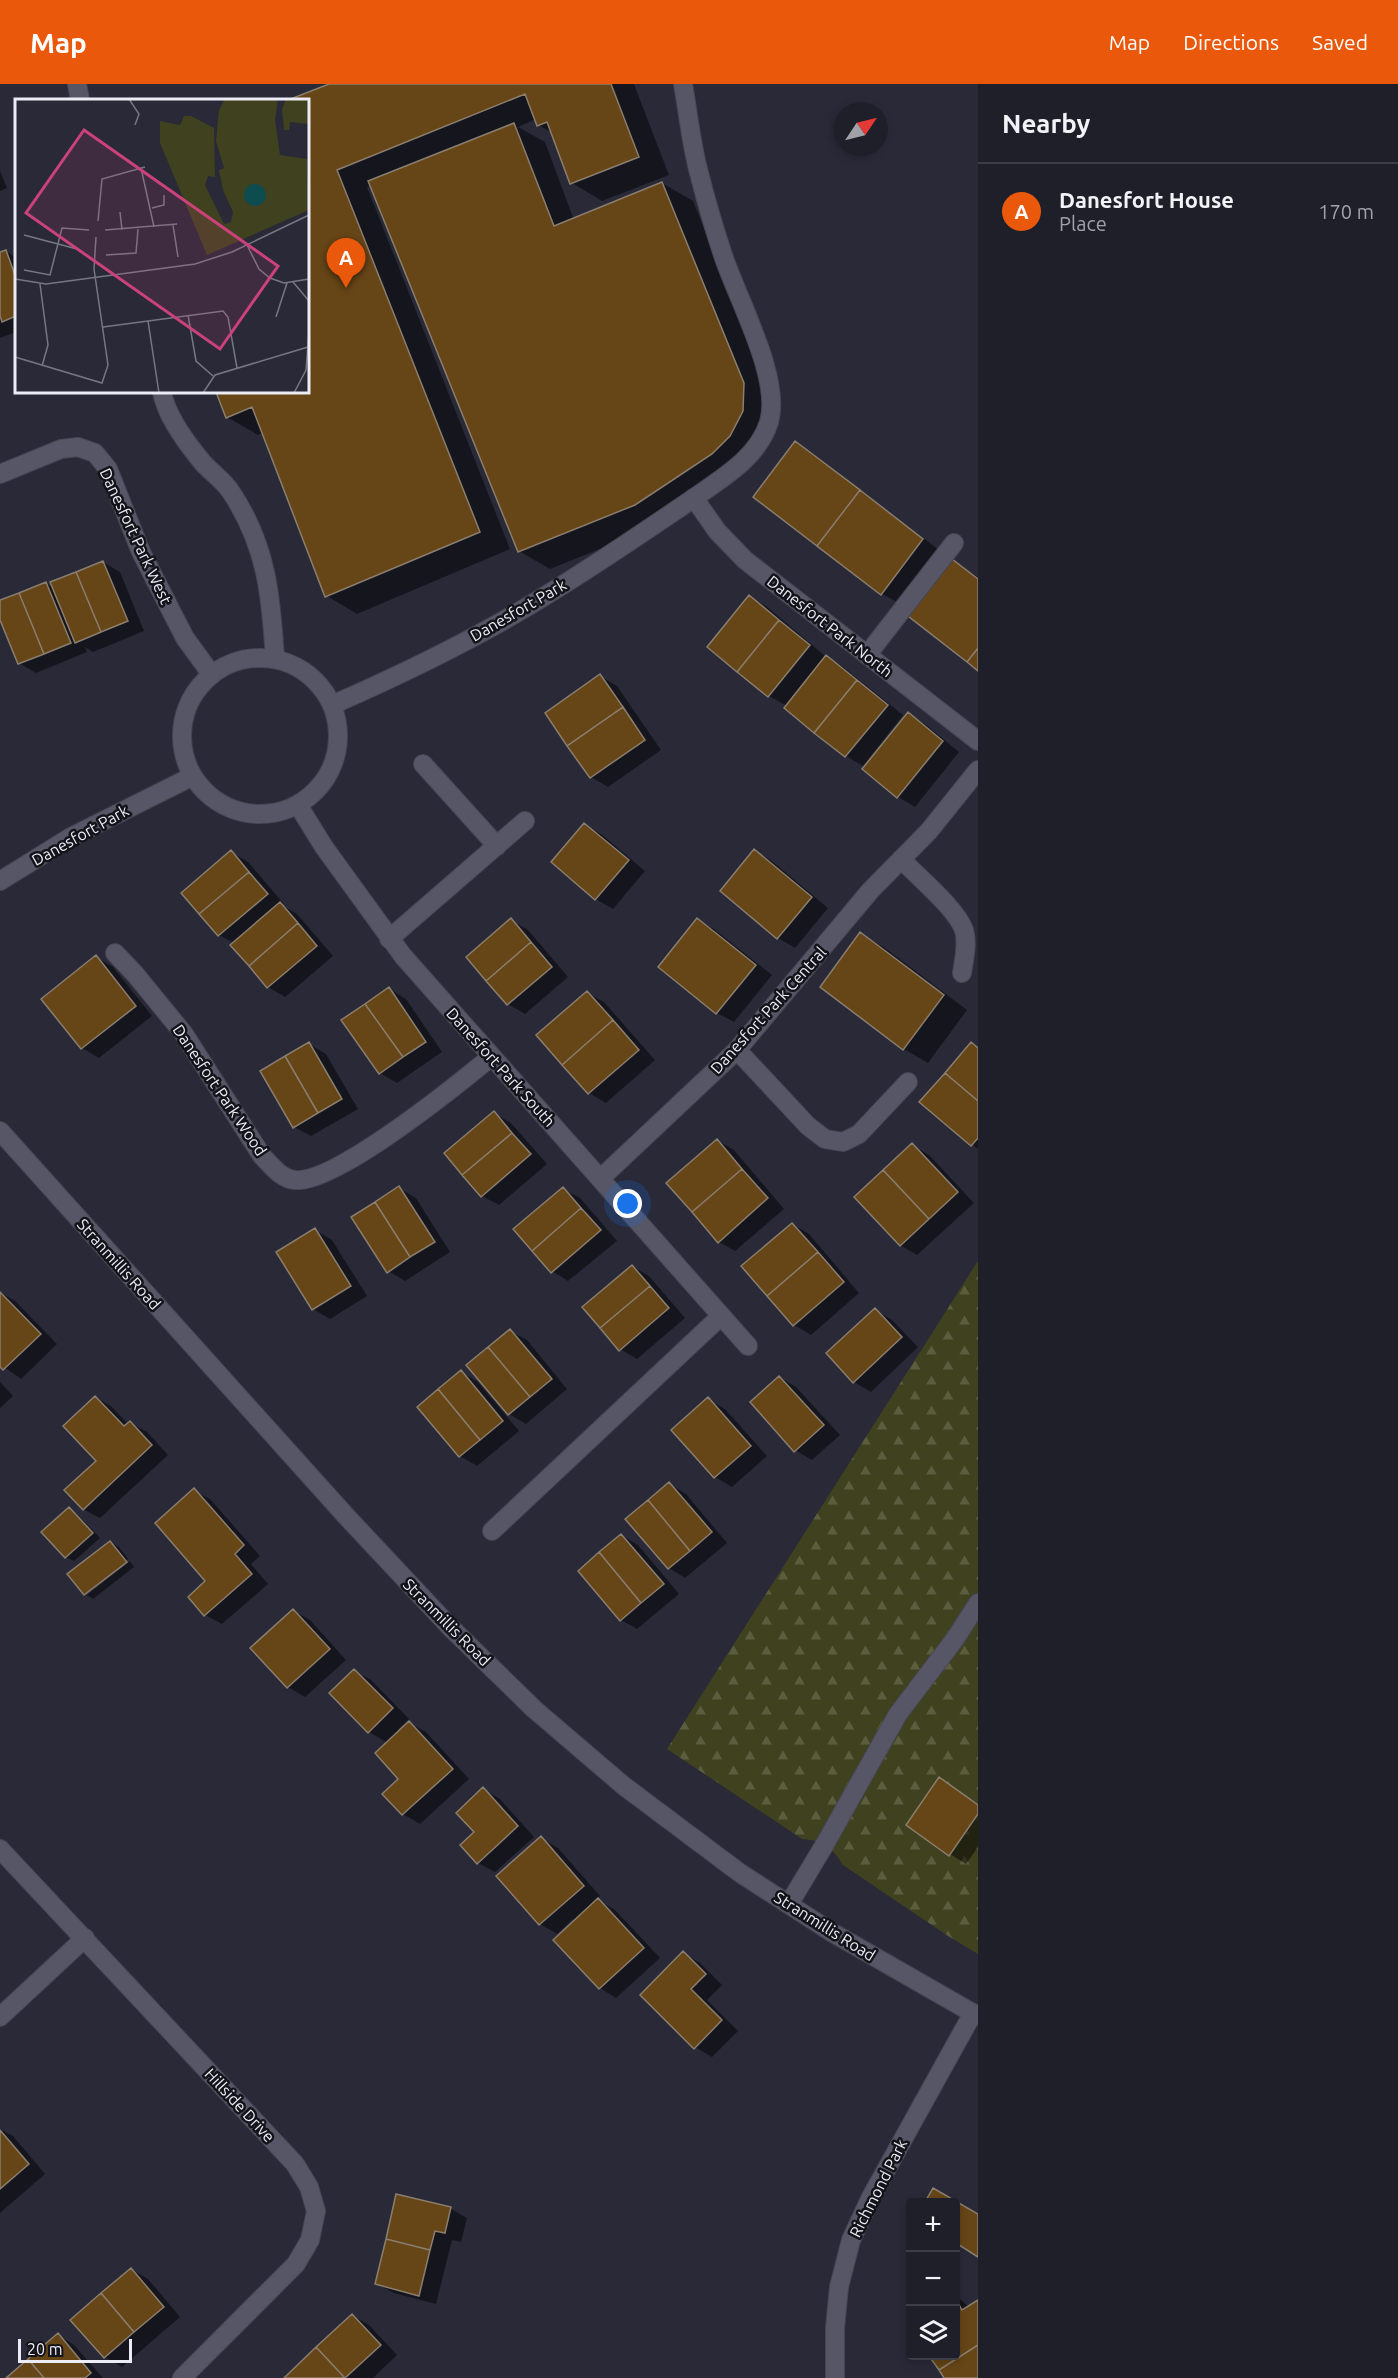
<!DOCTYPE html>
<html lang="en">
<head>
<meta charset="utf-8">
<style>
	:root { --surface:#1f1f2a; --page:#2c2c36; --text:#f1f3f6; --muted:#a1a2a8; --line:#3c3d47; --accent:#ea580c }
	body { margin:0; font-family:Ubuntu,sans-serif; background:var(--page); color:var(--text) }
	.controls { position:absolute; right:18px; bottom:18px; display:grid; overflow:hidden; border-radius:6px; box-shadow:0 3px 9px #0003 }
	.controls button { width:54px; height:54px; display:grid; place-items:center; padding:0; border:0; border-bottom:2px solid var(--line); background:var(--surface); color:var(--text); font:30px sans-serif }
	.compass { position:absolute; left:834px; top:18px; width:54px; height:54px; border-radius:50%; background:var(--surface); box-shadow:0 3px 9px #0003; rotate:55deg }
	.scale { position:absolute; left:18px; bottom:15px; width:114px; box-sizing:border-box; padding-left:6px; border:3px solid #ececf6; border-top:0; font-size:16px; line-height:21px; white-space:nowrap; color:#ececf6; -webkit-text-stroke:4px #131319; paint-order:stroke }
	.you { position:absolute; left:628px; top:1120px; width:21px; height:21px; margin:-15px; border:4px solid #fff; border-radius:50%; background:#1a73e8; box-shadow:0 0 0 9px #1a73e833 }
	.badge { display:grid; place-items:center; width:39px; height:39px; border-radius:50%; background:var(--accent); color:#fff; font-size:20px; font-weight:700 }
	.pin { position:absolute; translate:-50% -50px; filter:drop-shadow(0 2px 3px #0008) }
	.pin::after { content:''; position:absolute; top:32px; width:21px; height:18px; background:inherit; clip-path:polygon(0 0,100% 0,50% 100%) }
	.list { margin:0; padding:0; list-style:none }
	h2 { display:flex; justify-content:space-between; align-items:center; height:78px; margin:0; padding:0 24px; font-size:26px }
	h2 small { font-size:20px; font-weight:400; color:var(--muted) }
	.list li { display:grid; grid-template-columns:39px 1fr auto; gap:18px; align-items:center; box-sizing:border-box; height:96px; padding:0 24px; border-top:2px solid var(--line) }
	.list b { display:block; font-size:22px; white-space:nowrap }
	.list p { margin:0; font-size:20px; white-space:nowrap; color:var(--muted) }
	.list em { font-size:20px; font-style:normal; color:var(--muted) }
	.icon { flex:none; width:33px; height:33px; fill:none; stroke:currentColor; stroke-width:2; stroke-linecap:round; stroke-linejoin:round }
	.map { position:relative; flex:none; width:978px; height:2294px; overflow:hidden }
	header { display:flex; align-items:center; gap:36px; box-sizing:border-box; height:84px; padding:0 30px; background:var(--accent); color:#fff }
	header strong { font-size:28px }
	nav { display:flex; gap:33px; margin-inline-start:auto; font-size:21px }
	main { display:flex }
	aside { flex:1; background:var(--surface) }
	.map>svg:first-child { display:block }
	.forest { fill:url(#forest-firs) }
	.shadow { fill:#0007 }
	.building { fill:#664517; stroke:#8a7e6f; stroke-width:1.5 }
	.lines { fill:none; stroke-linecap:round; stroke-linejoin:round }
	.lane-casing { stroke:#464653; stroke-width:20 }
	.street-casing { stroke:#464653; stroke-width:20 }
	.secondary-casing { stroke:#464653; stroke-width:20 }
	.lane { stroke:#565667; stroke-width:18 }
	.street { stroke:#565667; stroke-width:18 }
	.secondary { stroke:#565667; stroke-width:18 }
	.labels { text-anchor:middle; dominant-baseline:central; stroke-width:5; stroke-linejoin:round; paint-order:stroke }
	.street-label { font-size:16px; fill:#ececf6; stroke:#131319 }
	.inset-road { fill:none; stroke:#777784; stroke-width:1.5 }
	.view { fill:#ca427a; fill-opacity:0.15; stroke:#ca427a; stroke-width:3 }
	.inset-edge { fill:none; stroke:#ececf6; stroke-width:3 }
</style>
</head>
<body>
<header>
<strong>Map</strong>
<nav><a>Map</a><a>Directions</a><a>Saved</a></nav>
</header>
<main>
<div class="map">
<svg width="978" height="2294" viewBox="0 0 978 2294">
	<defs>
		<pattern id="forest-firs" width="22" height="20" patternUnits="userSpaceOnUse" patternTransform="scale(1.5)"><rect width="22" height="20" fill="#40411e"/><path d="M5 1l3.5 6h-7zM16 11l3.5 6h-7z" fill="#5c5d3f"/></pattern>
	</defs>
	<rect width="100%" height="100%" fill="#292938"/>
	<path class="forest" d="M978,1177V1870L948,1852L843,1781C833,1764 822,1756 802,1755L667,1665Z"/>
	<path class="shadow" d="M333,0H634L669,91L602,117L572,99L553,49L538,41L536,35L518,43L545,58L574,136L662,99L693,117L774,318L773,345L667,438L550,485L519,467L372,101L367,103L510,465L357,530L327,512L264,348L258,351L227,333L217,308H308V16H292Z
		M0,87L7,104L0,107Z
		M6,167L16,174V248L0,254V170Z
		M795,359L812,369L939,466L899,519L882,510Z
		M953,477L978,493V585Z
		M103,478L120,488L144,547L93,568L85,563L87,568L36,589L19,579L0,532V518L46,499L54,504Z
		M749,513L766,522L825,572L843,583L903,631L863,682L846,672L786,623L787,622L769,612L709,563Z
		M600,592L617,602L661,666L608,703L591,693Z
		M909,630L925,640L959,668L915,723L898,713L864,685Z
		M585,741L601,750L645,787L613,825L596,815L553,778Z
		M755,767L772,777L828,824L795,864L778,854L722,807Z
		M231,768L248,778L284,820L282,821L297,830L333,872L285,913L268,903L234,859L219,851Z
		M511,836L528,846L568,893L525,930L508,920L468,873Z
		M698,836L714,845L772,891L734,938L717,929Z
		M861,850L885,864L967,926L928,979L904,965Z
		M96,873L113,883L152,932L99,974L82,964Z
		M389,905L406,915L442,968L397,999L380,989Z
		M587,909L604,918L655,976L606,1019L589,1009L538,951Z
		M309,960L326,970L358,1025L311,1052L294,1043Z
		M978,964V1065L922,1018Z
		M494,1029L511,1039L547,1080L499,1121L482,1112Z
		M717,1056L734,1066L784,1125L735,1167L719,1158Z
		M912,1061L929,1071L974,1119L917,1171L900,1161Z
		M399,1104L416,1114L450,1168L405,1197L388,1187Z
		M563,1105L580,1114L617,1157L568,1197L552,1187Z
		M792,1140L809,1150L859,1209L811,1251L794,1241Z
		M315,1146L332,1156L367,1212L330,1235L313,1225Z
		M632,1182L649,1192L685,1234L637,1275L620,1265Z
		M0,1208L15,1217L57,1260L21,1295L0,1280Z
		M875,1226L892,1236L918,1263L871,1308L854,1298Z
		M510,1247L527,1256L567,1305L526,1340L509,1330L468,1282Z
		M461,1288L478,1298L519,1347L477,1382L460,1372Z
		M779,1293L796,1303L840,1351L812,1376L795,1366Z
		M0,1298L13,1312L0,1324Z
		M96,1313L112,1323L128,1340L130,1339L147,1348L168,1371L100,1434L83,1425L98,1377Z
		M708,1315L725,1325L767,1372L732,1403L715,1393Z
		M670,1400L686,1410L727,1459L685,1494L669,1484Z
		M194,1406L211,1416L260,1472L251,1480L268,1500L222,1540L205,1531L207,1497Z
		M69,1425L77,1430L100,1454L74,1477L66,1473Z
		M621,1451L638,1461L679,1510L637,1545L621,1536Z
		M110,1458L119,1463L128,1475L86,1508V1511L69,1490Z
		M130,1477L134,1483L93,1515L87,1511Z
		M294,1527L310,1536L346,1576L305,1613L288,1603L252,1564Z
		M354,1587L371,1596L409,1635L398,1645L400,1647L409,1639L426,1648L469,1695L420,1740L403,1730L401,1695L388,1659L369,1648Z
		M940,1695L978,1720V1763L966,1780L950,1770Z
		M483,1705L500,1715L534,1753L495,1788L478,1779L462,1761L476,1748Z
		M541,1754L558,1764L600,1812L596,1815L615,1826L660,1874L616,1914L600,1904L573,1835L557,1850L540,1840Z
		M683,1869L700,1879L722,1901L707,1916L738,1947L712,1973L695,1963Z
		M0,2045L13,2052L45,2090L0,2129Z
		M956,2119L978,2132V2171L956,2158Z
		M451,2125L467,2134L461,2158L452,2156L436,2220L394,2209L377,2200Z
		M131,2185L148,2195L180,2233L122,2283L105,2273Z
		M956,2212L969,2223L978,2217V2294H946L932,2272H956Z
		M353,2232L369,2241L397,2271L373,2294H286Z
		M58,2251L74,2261L103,2294H8Z"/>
	<path class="building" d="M329,0H611L639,73L570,100L547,38L537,42L525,10L337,86L480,448L325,513L252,323L226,334L216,308H308V16H288Z
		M514,39L554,142L662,98L744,299L743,327L730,352L712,370L635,421L518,468L368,97Z
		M6,166L16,194V232L2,238L0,232V168Z
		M795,357L860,406L817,462L753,413Z
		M860,406L923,455L881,511L817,462Z
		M952,475L978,495V564L967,578L908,532Z
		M103,477L128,537L101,548L76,488Z
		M76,488L101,548L75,559L50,498Z
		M46,498L71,559L44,570L19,509Z
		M19,509L44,570L18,580L0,536V516Z
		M749,511L779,536L737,588L707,563Z
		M779,536L810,561L768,613L737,588Z
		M978,564V587L967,578Z
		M826,571L857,596L814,649L784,624Z
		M600,590L623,623L567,662L545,629Z
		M857,596L888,621L845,673L814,649Z
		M623,623L645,656L590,694L567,662Z
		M908,628L943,657L897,714L862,685Z
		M584,739L629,776L595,816L551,778Z
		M754,765L812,813L777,855L720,807Z
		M231,766L249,788L199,830L181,809Z
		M249,788L268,810L218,852L199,830Z
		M280,818L298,839L249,882L230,861Z
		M511,834L531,858L486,897L466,873Z
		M697,834L756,881L716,930L658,883Z
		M298,839L317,862L267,904L249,882Z
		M860,848L944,911L903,966L820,903Z
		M531,858L552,883L507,921L486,897Z
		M96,871L136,922L81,965L41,915Z
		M389,903L426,958L403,973L365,920Z
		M587,907L613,936L562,981L536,951Z
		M365,920L403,973L379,990L341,936Z
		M613,936L639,966L588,1010L562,981Z
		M309,958L342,1015L318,1029L285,972Z
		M971,958L978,964V1017L945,989Z
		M285,972L318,1029L293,1044L260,987Z
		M945,989L978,1017V1054L971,1062L919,1018Z
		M494,1027L512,1049L462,1091L444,1069Z
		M512,1049L531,1070L481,1113L462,1091Z
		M717,1055L742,1085L692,1128L666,1099Z
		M912,1059L958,1108L929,1135L883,1086Z
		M742,1085L768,1114L718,1159L692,1128Z
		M883,1086L929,1135L900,1162L854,1113Z
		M399,1102L435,1158L410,1173L375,1118Z
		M563,1103L581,1124L532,1167L513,1145Z
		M375,1118L410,1173L387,1189L351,1133Z
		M581,1124L601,1146L551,1189L532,1167Z
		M792,1139L818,1168L767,1212L741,1182Z
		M315,1144L351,1202L312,1226L276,1168Z
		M818,1168L844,1198L793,1242L767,1212Z
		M632,1181L650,1202L600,1244L582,1223Z
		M650,1202L669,1224L619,1267L600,1244Z
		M0,1208L41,1250L3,1286L0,1283Z
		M875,1224L902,1253L853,1299L826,1269Z
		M510,1245L552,1295L530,1313L488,1263Z
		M488,1263L530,1313L508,1331L466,1281Z
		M461,1286L503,1337L480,1356L438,1305Z
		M779,1292L824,1341L794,1368L750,1318Z
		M438,1305L480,1356L459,1373L417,1323Z
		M95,1312L124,1342L130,1337L152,1361L83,1426L64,1406L96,1377L63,1342Z
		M708,1313L751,1362L714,1394L671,1346Z
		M669,1398L712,1448L690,1467L648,1416Z
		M194,1404L244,1461L235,1470L252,1490L204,1532L188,1513L205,1497L155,1439Z
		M648,1416L690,1467L668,1485L625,1435Z
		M69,1423L93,1449L65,1474L41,1448Z
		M621,1450L664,1500L641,1519L599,1468Z
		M110,1457L127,1478L84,1511L67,1490Z
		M599,1468L641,1519L620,1537L578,1487Z
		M293,1525L330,1565L287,1604L250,1564Z
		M354,1585L393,1624L368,1649L329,1609Z
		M409,1637L453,1685L402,1731L382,1710L398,1695L375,1669Z
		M939,1693L978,1721V1730L949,1772L906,1741Z
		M483,1703L518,1742L477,1780L460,1761L474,1748L456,1729Z
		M541,1752L584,1802L539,1841L496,1792Z
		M598,1814L644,1864L599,1905L553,1856Z
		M683,1867L706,1890L691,1905L722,1936L694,1965L640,1911Z
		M0,2046L29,2080L0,2105Z
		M933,2104L978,2130V2173L956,2159V2118H925Z
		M396,2110L451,2123L445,2149L435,2147L430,2166L386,2155Z
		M386,2155L430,2166L419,2212L375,2200Z
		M131,2184L164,2223L134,2248L101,2209Z
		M101,2209L134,2248L104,2274L70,2236Z
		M956,2216L962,2226L978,2216V2261L939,2286L929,2272H956Z
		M352,2230L381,2261L345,2294L316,2263Z
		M58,2249L91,2289L85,2294H44L28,2275Z
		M978,2261V2294H944L939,2286Z
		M316,2263L345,2294H284Z
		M28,2275L44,2294H6Z"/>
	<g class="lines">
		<g class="lane-casing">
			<path id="lane" d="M77,0L80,16
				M683,0C688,28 691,58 698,85C705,113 713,141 722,168C736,213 782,293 769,338C758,374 722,394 694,414
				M162,308C166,331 188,361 203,379C212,389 224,397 231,408C267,462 271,512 275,575
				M867,571L954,459
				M789,1820L825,1760L898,1630L955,1555L978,1519"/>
		</g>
		<g class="street-casing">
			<path id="street" d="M0,390L61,365L78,363L95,369L108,385L141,468L185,554L212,591
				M182 652a78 78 0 1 1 156 0a78 78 0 1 1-156 0Z
				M332,621C398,592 463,561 525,524C583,490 638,452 694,414L717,447L745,476L978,657
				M423,680L497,762
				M298,721L324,763L403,872L748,1262
				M901,775C918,793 956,824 964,846C968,859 964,876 962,889
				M0,797L71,753L193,692
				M389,855L525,737
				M115,869L135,890L184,950L262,1072C271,1081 281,1095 295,1096C335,1100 457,1001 491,973
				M737,966L808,1042L825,1055L843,1058L859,1050L908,998
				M600,1095L737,966L870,807L929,747L978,686
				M492,1447L721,1232
				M0,1765L295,2080L309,2103L316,2127L310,2156L296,2180L182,2294
				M0,1933L85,1854
				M835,2294V2244L839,2203L851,2156L871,2113L973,1929"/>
		</g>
		<g class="secondary-casing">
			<path id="secondary" d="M0,1047L346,1432L450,1543L534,1625L624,1702L740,1789L833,1849L978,1932"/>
		</g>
		<use href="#lane" class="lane"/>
		<use href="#street" class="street"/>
		<use href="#secondary" class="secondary"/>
	</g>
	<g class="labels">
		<g class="street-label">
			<text transform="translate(136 452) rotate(65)">Danesfort Park West</text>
			<text transform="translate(518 526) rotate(-30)">Danesfort Park</text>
			<text transform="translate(830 542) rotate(38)">Danesfort Park North</text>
			<text transform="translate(80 751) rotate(-29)">Danesfort Park</text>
			<text transform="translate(768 926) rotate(-48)">Danesfort Park Central</text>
			<text transform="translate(501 983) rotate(48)">Danesfort Park South</text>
			<text transform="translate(220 1006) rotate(56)">Danesfort Park Wood</text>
			<text transform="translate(119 1180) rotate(48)">Stranmillis Road</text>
			<text transform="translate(447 1538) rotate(45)">Stranmillis Road</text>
			<text transform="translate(825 1842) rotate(32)">Stranmillis Road</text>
			<text transform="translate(240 2021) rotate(47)">Hillside Drive</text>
			<text transform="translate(878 2104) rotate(-63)">Richmond Park</text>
		</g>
	</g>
	<g transform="translate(15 15)">
		<rect width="294" height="294" fill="#292938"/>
		<path d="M271,0L294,1V25L275,23L274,31H269L267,10Z" fill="#40411e"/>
		<path d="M210,0H263L260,21L265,56L292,60L294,111L192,156L145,44V22L165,26L169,17H176L199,29L200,78L193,77L190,86L209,125L216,123L218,113L208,91L204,71L209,69L201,42L204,11Z" fill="#40411e"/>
		<path d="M229 96a11 11 0 1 1 22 0a11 11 0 1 1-22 0Z" fill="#0d4d50"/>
		<path class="inset-road" d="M114,0L124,15L120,26M126,69L139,128M137,109L149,106V96M105,113L107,131M83,122L87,80L130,68M158,126L163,158M90,131L162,125M9,136L62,150M232,146L244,170L255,179L269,184L294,180M91,156L121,154L123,130M9,171L35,176L47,129L74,131M0,180L31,185L180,165L217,153L294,116M278,183L294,202M25,185L33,246L27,267M173,216L181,262L198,277M261,218L272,184M133,222L144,294M88,228L208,212L213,218L222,269M0,258L87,284L93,266L79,170L81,138M188,294L200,276L293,248M279,294L291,271L294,233"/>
		<path class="view" d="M69,31L263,167L205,250L11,114Z"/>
		<rect width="294" height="294" class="inset-edge"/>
	</g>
</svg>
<div class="controls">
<button>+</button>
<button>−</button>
<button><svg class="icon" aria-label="layers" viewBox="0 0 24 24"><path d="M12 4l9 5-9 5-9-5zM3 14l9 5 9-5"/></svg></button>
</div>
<svg class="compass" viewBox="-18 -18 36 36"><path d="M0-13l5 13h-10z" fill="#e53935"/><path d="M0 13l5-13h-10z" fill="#a1a2a8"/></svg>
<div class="scale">20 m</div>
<div class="you"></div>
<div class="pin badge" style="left:346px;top:204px">A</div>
</div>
<aside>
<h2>Nearby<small></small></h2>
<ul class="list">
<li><span class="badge">A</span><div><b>Danesfort House</b><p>Place</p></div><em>170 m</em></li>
</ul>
</aside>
</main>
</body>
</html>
